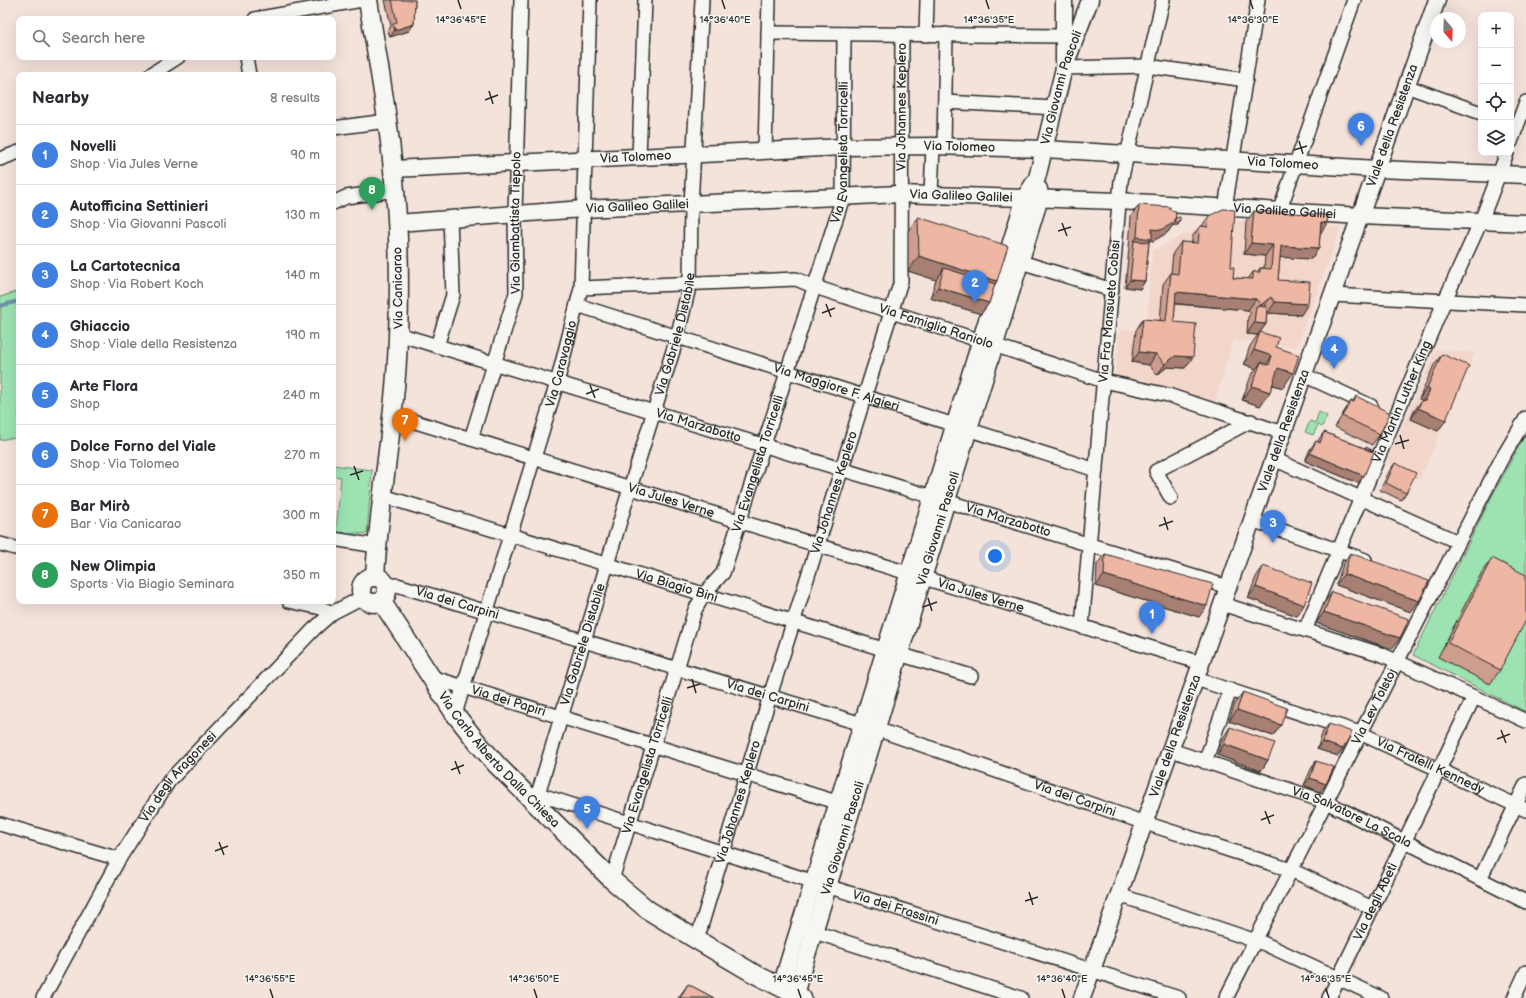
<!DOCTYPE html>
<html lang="en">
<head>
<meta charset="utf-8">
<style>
	:root { --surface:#fff; --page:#f2f2f3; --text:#2b2b33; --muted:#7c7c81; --line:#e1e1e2; --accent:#2b2b2b }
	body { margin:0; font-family:"Balsamiq Sans",sans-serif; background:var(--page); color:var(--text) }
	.controls { position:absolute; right:12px; top:12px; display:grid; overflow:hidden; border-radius:8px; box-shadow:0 4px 16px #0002 }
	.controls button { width:36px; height:36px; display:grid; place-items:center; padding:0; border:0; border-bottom:1px solid var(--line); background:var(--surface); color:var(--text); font:20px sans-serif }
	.compass { position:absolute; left:1430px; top:12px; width:36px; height:36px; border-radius:50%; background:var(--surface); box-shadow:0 4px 16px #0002; rotate:161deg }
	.you { position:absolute; left:995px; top:556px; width:14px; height:14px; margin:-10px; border:3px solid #fff; border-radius:50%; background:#1a73e8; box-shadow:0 0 0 6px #1a73e833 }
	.badge { display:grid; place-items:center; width:26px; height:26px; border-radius:50%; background:var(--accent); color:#fff; font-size:13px; font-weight:700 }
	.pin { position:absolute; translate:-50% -33px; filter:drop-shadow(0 1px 2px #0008) }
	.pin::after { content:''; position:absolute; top:21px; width:14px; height:12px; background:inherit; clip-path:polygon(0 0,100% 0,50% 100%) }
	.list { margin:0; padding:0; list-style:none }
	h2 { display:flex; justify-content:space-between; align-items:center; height:52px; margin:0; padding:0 16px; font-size:17px }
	h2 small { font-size:13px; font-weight:400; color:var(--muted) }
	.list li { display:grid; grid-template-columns:26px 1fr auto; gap:12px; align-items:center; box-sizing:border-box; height:60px; padding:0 16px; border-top:1px solid var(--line) }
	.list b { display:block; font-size:15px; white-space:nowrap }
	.list p { margin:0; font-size:13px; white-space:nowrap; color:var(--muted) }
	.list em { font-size:13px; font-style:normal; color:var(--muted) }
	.icon { flex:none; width:22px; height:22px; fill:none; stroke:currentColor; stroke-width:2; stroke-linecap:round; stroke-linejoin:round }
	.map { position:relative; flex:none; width:1526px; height:998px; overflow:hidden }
	.search { position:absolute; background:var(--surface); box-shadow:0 4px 16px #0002; left:16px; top:16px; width:320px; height:44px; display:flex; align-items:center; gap:10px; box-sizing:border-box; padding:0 14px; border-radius:8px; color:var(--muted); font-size:15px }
	.panel { position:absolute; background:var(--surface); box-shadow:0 4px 16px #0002; left:16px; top:72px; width:320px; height:532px; border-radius:8px }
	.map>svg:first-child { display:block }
	.built { fill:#f2d6ca }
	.green { fill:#9ce3b1; stroke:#64876e }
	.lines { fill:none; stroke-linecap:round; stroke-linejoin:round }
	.stream { stroke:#6e90a8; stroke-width:4 }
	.minor-casing { stroke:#2b2b2b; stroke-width:16 }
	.tertiary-casing { stroke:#2b2b2b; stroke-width:19 }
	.secondary-casing { stroke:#2b2b2b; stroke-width:21 }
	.minor { stroke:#f6f6f2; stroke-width:13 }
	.tertiary { stroke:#f6f6f2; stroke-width:16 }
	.secondary { stroke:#f6f6f2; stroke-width:18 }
	.wall { fill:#cd9d8d; stroke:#2b2b2b }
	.shaded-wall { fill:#a78073; stroke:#2b2b2b }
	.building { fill:#eeb7a4; stroke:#2b2b2b }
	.ticks { fill:none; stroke:#2b2b2b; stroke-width:1.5 }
	.labels { text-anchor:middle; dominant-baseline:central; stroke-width:3; stroke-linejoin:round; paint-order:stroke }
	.street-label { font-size:13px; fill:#2b2b2b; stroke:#f6f6f2 }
	.ticks-label { font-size:10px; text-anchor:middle; fill:#2b2b2b; stroke:#f6f6f2; stroke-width:3; stroke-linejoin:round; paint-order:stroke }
</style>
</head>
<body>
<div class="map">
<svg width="1526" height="998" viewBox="0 0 1526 998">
	<rect width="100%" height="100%" fill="#f4e3db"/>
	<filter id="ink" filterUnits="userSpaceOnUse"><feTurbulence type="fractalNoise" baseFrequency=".025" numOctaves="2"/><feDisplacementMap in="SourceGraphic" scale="8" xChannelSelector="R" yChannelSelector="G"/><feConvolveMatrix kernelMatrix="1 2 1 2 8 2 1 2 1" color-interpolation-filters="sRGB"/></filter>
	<g filter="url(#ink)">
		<path class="built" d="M1215,220L1341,227L1297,347L1233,340L1214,405L1115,377L1120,329L1146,331L1152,251Z
			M1436,349L1475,353L1420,479L1387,462Z"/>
		<path class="green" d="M19,291V439L10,438L0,440V320L1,319L0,297Z
			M1319,412L1327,416L1322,427L1318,425L1313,435L1305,432L1310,421L1315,423Z
			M1526,433V712L1413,655L1490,500Z
			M333,465L372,470L367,534L336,532L341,477L333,476Z"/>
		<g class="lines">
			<path class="stream" d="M0,306L19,301"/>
			<g class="minor-casing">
				<g id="minor">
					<path d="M255,19L362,0"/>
					<path d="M768,33L1062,36"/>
					<path d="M926,35L927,0"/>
					<path d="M246,57L249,75"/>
					<path d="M1064,68L1147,66L1246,80"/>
					<path d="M150,75L178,57"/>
					<path d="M1406,86L1481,113"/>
					<path d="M945,102L1055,108"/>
					<path d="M333,128L387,121"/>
					<path d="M1511,142L1526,102"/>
					<path d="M944,146L946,34"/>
					<path d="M765,151L769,0"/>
					<path d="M639,157L645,0"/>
					<path d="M0,159L19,152"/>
					<path d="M931,195L933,146"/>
					<path d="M333,203L346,197L395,190"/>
					<path d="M1225,208L1258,0"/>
					<path d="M1279,212L1354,0"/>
					<path d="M1021,262L1112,290"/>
					<path id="s1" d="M581,288L796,279L815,287L1104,381L1168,395L1283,433"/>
					<path d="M1332,295L1526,305"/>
					<path id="s2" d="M577,305L1096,470"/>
					<path id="s3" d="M398,334L1228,587"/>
					<path d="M437,346L453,295L450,218"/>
					<path d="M1304,375L1371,406"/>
					<path id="s4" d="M393,415L1201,663"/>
					<path id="s5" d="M471,439L516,293L515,213L521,0"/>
					<path d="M1274,459L1458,542"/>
					<path id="s6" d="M383,496L971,676"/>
					<path d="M1171,498L1156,471L1251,421"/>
					<path d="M1252,520L1365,560"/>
					<path d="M333,539L377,546"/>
					<path d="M0,544L19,549"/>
					<path id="s7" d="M387,586L397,585L862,724L1145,823L1291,870L1372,908"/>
					<path d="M289,601L321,608L332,613"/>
					<path d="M1222,604L1383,655L1526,721"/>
					<path id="s8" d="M1082,627L1121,181L1163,0"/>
					<path id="s9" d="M1305,630L1445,300L1481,221L1507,153"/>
					<path id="s10" d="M431,677L846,805"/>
					<path id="s11" d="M1196,679L1360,733L1526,810"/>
					<path id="s12" d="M455,714L557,383L581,288L590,0"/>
					<path id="s13" d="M1171,750L1326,802L1526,902"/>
					<path d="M1205,762L1230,690"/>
					<path id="s14" d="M538,794L1179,998"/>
					<path id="s15" d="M533,800L538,794L630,488L677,338L690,283L691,205L702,0"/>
					<path d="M0,824L119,859"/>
					<path d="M1480,879L1526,784"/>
					<path id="s16" d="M612,880L695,610L704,594L723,573L843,197L844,34"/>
					<path d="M1119,895L1265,944L1381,998"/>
					<path d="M805,929L1021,998"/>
					<path id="s17" d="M697,940L770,696L901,281L902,34"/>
					<path id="s18" d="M43,998L119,859L169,781L314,629L332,613L363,597"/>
					<path id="s19" d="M1226,998L1397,662L1501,460L1526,418"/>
					<path id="s20" d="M1329,998L1474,697"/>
					<path d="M1514,998L1526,972"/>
				</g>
			</g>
			<g class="tertiary-casing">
				<g id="tertiary">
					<path d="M1064,62V0"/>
					<path id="s21" d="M393,169L843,147L933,146L1044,149L1377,169L1526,175"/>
					<path id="s22" d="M397,223L583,209L900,194L1119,201L1360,216L1526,223"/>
					<path id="s23" d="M781,986L1025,197L1037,178L1064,68L1090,0"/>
					<path id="s24" d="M795,994L1040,198L1039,189"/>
					<path id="s25" d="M1082,998L1437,0"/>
				</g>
			</g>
			<g class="secondary-casing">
				<g id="secondary">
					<path d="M368,0C377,57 388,113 393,170C399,225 400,282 398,337C396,417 379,497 375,577"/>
					<circle cx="374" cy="590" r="13"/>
					<path id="s26" d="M382,602L455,714L477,742L497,765L612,880L648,910L697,940L753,973L802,998"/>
				</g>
			</g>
			<use href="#minor" class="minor"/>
			<use href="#tertiary" class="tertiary"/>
			<use href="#secondary" class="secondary"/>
		</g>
		<path class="wall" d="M385,0H415L414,24L409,31L390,37L388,31L391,26Z
			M1139,205L1170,210L1175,218L1180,221L1178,225H1173L1167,233L1153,241L1150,240L1149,242L1145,281L1140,289L1125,287L1129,248L1131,216Z
			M1254,211L1320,233L1319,248L1311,259L1280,257L1278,280L1301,315L1268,313L1267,312L1266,324L1258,335L1247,334L1248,317L1251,313L1248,310L1175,304L1174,322L1185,368L1167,367L1157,375L1149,365L1132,362L1136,330L1143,319L1160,321L1163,284L1171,273L1173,253L1181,242L1192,243V237L1200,226H1202L1209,216L1231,267L1233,278L1248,279L1253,272H1257L1260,268H1264L1265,256L1244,254L1246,222Z
			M918,217L997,281L995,284L989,303L981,314L930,298L936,280L908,271V231Z
			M1260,332L1276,347L1283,388L1273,385L1260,406L1242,400L1251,376L1256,369L1244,364L1250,346Z
			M1442,354L1438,431L1411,419L1414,411L1422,400L1419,399L1434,365Z
			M1356,396L1380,434L1372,445L1335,427L1344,412L1351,401H1353Z
			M1324,432L1364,448L1366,447L1358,483L1305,461L1310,449L1316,441L1318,442L1319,439Z
			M1395,463L1406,493L1401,500L1380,490L1390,470Z
			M1350,553L1411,612L1336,585L1343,564Z
			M1105,554L1199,617L1096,586L1097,564Z
			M1492,558L1500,670L1490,684L1438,657L1482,572Z
			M1263,566L1297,616L1248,598L1256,577Z
			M1332,592L1392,649L1316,623L1324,603Z
			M1243,692L1273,736L1229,721L1235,703Z
			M1329,724L1343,749L1338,756L1317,749L1323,731Z
			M1230,727L1268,760L1261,771L1217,755L1223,738Z
			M1316,761L1320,792L1304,785L1311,769Z
			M688,984L714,998H678Z"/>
		<path class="shaded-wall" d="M414,24L409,31L390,37L395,30Z
			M1180,221L1178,225H1173L1167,233L1153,241L1150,240L1144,250L1134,241L1137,237L1152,229L1171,222Z
			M1321,222L1327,223L1320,234Z
			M1251,243L1273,245L1265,256L1244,254Z
			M1281,246L1319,248L1311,259L1273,257Z
			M919,256L997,281L987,295L944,268L936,280L908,271Z
			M1130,280L1145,281L1140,289L1125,287Z
			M938,287L989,303L981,314L930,298Z
			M1176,292L1256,299L1248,310L1169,303Z
			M1271,297L1263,308L1255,313L1261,305Z
			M1275,302L1308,304L1301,315L1268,313Z
			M1254,323L1266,324L1258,335L1247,334Z
			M1254,350L1272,356L1262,371L1261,362L1256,369L1244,364Z
			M1139,352L1156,354L1149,365L1132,362Z
			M1175,356L1193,357L1185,368L1167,367L1157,375L1165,364Z
			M1278,368L1293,373L1283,388L1268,383Z
			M1252,386L1270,392L1260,406L1242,400Z
			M1427,388L1430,390L1423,401L1419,399Z
			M1418,408L1446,420L1438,431L1411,419Z
			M1310,453L1364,476L1358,483L1305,461Z
			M1344,574L1419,601L1411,612L1336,585Z
			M1104,575L1207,606L1199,617L1096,586Z
			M1256,587L1304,605L1297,616L1248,598Z
			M1324,612L1400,638L1392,649L1316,623Z
			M1237,710L1281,725L1273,736L1229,721Z
			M1322,742L1343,749L1338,756L1317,749Z
			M1224,744L1268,760L1261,771L1217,755Z
			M1310,778L1326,784L1320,792L1304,785Z"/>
		<path class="building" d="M392,0H415L414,24L395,30L393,24L397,22Z
			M1139,205L1170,207V210L1176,211L1175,222L1161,230L1152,229V239L1137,237Z
			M1223,209L1235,210L1231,267H1234L1233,278L1253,279V272H1260V268L1271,269L1273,245L1251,243L1254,211L1328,215L1327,223L1321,222L1319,248L1281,246L1278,280L1310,282L1308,304L1275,302L1271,297L1261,305L1256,299L1176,292L1174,322L1196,324L1193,357L1175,356L1165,364L1156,354L1139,352L1143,319L1166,321L1171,273L1178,274L1181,242L1198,243L1200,226L1208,227L1209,216Z
			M918,217L1008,246L997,281L919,256Z
			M1180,217V221L1175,222V218Z
			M1134,241L1149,242L1145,281L1130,280Z
			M944,268L995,284L989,303L938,287Z
			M1256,306L1267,307L1266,324L1254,323Z
			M1260,332L1279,338L1276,347L1299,355L1293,373L1278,368L1270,392L1252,386L1261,362L1269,365L1272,356L1254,350Z
			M1442,354L1469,366L1446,420L1418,408L1422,400L1425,401L1430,390L1427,388Z
			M1356,396L1390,413L1380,434L1342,416L1351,401L1354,402Z
			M1324,432L1374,452L1364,476L1310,453L1316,441L1320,443Z
			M1366,447L1374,451L1373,452L1365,449Z
			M1395,463L1416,473L1406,493L1386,483Z
			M1350,553L1429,581L1419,601L1344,574Z
			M1105,554L1213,584L1207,606L1104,575Z
			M1492,558L1526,575V620L1500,670L1448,643Z
			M1263,566L1312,583L1304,605L1256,587Z
			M1332,592L1409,619L1400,638L1324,612Z
			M1243,692L1287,708L1281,725L1237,710Z
			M1329,724L1352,732L1343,749L1322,742Z
			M1230,727L1275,743L1268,760L1224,744Z
			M1316,761L1334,767L1326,784L1310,778Z
			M688,984L714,998H680Z"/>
	</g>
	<path class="ticks" d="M458,0L461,9M722,0L725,9M986,0L989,9M1250,0L1253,9M489,91L493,104M485,100L498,95M1299,141L1303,154M1294,150L1307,146M1062,223L1067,236M1058,231L1071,227M826,304L831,317M822,313L835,308M590,385L595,398M586,394L599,389M1400,435L1404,449M1395,444L1409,440M354,466L359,480M350,475L363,471M1164,517L1168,530M1159,526L1173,521M928,598L932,611M923,607L937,602M692,679L696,693M687,688L700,684M1501,730L1506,743M1497,739L1510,734M455,761L460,774M451,770L464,765M1265,811L1270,824M1261,820L1274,815M219,842L224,855M215,851L228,846M1029,892L1033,905M1025,901L1038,897M270,989L273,998M534,989L537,998M798,989L801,998M1062,989L1065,998M1326,989L1329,998"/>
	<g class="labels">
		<g class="street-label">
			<text stroke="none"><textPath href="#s23" startOffset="942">Via Giovanni Pascoli</textPath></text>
			<text stroke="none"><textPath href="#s17" startOffset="864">Via Johannes Keplero</textPath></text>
			<text stroke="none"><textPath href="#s25" startOffset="926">Viale della Resistenza</textPath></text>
			<text stroke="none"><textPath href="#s21" startOffset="567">Via Tolomeo</textPath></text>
			<text stroke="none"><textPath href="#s16" startOffset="768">Via Evangelista Torricelli</textPath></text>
			<text stroke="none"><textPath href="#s21" startOffset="243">Via Tolomeo</textPath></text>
			<text stroke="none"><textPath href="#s21" startOffset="891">Via Tolomeo</textPath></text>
			<text stroke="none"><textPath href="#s22" startOffset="565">Via Galileo Galilei</textPath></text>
			<text stroke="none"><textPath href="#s22" startOffset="241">Via Galileo Galilei</textPath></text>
			<text stroke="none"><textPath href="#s22" startOffset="889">Via Galileo Galilei</textPath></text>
			<text stroke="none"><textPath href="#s5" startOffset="223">Via Giambattista Tiepolo</textPath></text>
			<text transform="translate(398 288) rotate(-91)">Via Canicarao</text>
			<text stroke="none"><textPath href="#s8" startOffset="317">Via Fra Mansueto Cobisi</textPath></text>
			<text stroke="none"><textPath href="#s1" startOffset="363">Via Famiglia Raniolo</textPath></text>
			<text stroke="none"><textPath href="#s15" startOffset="488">Via Gabriele Distabile</textPath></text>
			<text stroke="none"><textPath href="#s12" startOffset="366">Via Caravaggio</textPath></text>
			<text stroke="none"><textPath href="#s2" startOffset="272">Via Maggiore F. Algieri</textPath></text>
			<text stroke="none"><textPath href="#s9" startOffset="248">Via Martin Luther King</textPath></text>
			<text stroke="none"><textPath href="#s3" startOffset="314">Via Marzabotto</textPath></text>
			<text stroke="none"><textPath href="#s25" startOffset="602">Viale della Resistenza</textPath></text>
			<text stroke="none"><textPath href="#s16" startOffset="444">Via Evangelista Torricelli</textPath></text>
			<text stroke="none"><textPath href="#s17" startOffset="468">Via Johannes Keplero</textPath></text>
			<text stroke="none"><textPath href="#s4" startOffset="291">Via Jules Verne</textPath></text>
			<text stroke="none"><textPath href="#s3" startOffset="638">Via Marzabotto</textPath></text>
			<text stroke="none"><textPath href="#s24" startOffset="487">Via Giovanni Pascoli</textPath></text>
			<text stroke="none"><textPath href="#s6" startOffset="307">Via Biagio Bini</textPath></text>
			<text stroke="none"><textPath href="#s4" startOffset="615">Via Jules Verne</textPath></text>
			<text stroke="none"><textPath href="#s7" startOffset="73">Via dei Carpini</textPath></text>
			<text stroke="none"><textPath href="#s15" startOffset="164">Via Gabriele Distabile</textPath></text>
			<text stroke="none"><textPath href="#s7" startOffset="397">Via dei Carpini</textPath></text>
			<text stroke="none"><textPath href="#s10" startOffset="81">Via dei Papiri</textPath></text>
			<text stroke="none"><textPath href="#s19" startOffset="327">Via Lev Tolstoj</textPath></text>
			<text stroke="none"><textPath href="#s25" startOffset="278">Viale della Resistenza</textPath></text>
			<text stroke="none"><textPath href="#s26" startOffset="197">Via Carlo Alberto Dalla Chiesa</textPath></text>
			<text stroke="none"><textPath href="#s16" startOffset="120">Via Evangelista Torricelli</textPath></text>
			<text stroke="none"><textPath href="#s11" startOffset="250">Via Fratelli Kennedy</textPath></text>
			<text stroke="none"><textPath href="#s18" startOffset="260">Via degli Aragonesi</textPath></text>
			<text stroke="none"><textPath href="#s7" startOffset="721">Via dei Carpini</textPath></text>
			<text stroke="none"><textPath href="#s17" startOffset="144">Via Johannes Keplero</textPath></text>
			<text stroke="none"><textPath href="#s13" startOffset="193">Via Salvatore La Scala</textPath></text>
			<text stroke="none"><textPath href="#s24" startOffset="163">Via Giovanni Pascoli</textPath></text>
			<text stroke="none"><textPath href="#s20" startOffset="107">Via degli Abeti</textPath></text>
			<text stroke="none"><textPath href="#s14" startOffset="375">Via dei Frassini</textPath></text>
		</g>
	</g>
	<g class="ticks-label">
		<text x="461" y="23">14°36'45"E</text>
		<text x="725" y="23">14°36'40"E</text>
		<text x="989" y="23">14°36'35"E</text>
		<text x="1253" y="23">14°36'30"E</text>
		<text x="270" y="982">14°36'55"E</text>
		<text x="534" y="982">14°36'50"E</text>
		<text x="798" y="982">14°36'45"E</text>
		<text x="1062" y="982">14°36'40"E</text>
		<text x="1326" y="982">14°36'35"E</text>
	</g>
</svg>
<div class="controls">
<button>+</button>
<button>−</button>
<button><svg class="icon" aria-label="locate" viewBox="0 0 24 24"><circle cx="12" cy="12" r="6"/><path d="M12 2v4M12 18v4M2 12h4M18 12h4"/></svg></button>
<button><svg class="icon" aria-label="layers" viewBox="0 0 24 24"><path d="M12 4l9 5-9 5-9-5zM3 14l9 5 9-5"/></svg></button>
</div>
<svg class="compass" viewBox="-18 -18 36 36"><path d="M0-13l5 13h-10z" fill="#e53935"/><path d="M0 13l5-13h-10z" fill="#7c7c81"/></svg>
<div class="you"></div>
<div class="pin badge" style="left:1152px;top:634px;background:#3f7fe0">1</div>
<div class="pin badge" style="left:975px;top:303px;background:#3f7fe0">2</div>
<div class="pin badge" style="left:1273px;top:543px;background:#3f7fe0">3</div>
<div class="pin badge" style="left:1334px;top:369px;background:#3f7fe0">4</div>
<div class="pin badge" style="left:587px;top:829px;background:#3f7fe0">5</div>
<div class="pin badge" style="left:1361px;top:146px;background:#3f7fe0">6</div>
<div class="pin badge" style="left:405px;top:441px;background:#e8710a">7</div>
<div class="pin badge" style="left:372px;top:210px;background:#2e9e5b">8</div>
<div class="search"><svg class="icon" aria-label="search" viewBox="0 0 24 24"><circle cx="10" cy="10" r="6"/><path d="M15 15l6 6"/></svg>Search here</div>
<section class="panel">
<h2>Nearby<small>8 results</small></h2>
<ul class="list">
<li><span class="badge" style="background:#3f7fe0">1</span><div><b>Novelli</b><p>Shop · Via Jules Verne</p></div><em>90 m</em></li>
<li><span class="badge" style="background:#3f7fe0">2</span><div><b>Autofficina Settinieri</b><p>Shop · Via Giovanni Pascoli</p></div><em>130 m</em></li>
<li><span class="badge" style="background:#3f7fe0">3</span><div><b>La Cartotecnica</b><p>Shop · Via Robert Koch</p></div><em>140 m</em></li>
<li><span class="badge" style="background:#3f7fe0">4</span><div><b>Ghiaccio</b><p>Shop · Viale della Resistenza</p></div><em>190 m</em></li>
<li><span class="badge" style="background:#3f7fe0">5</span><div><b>Arte Flora</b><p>Shop</p></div><em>240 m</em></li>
<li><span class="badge" style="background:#3f7fe0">6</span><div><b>Dolce Forno del Viale</b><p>Shop · Via Tolomeo</p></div><em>270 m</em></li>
<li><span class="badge" style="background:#e8710a">7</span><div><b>Bar Mirò</b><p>Bar · Via Canicarao</p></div><em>300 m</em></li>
<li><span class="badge" style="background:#2e9e5b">8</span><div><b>New Olimpia</b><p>Sports · Via Biagio Seminara</p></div><em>350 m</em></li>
</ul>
</section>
</div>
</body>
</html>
